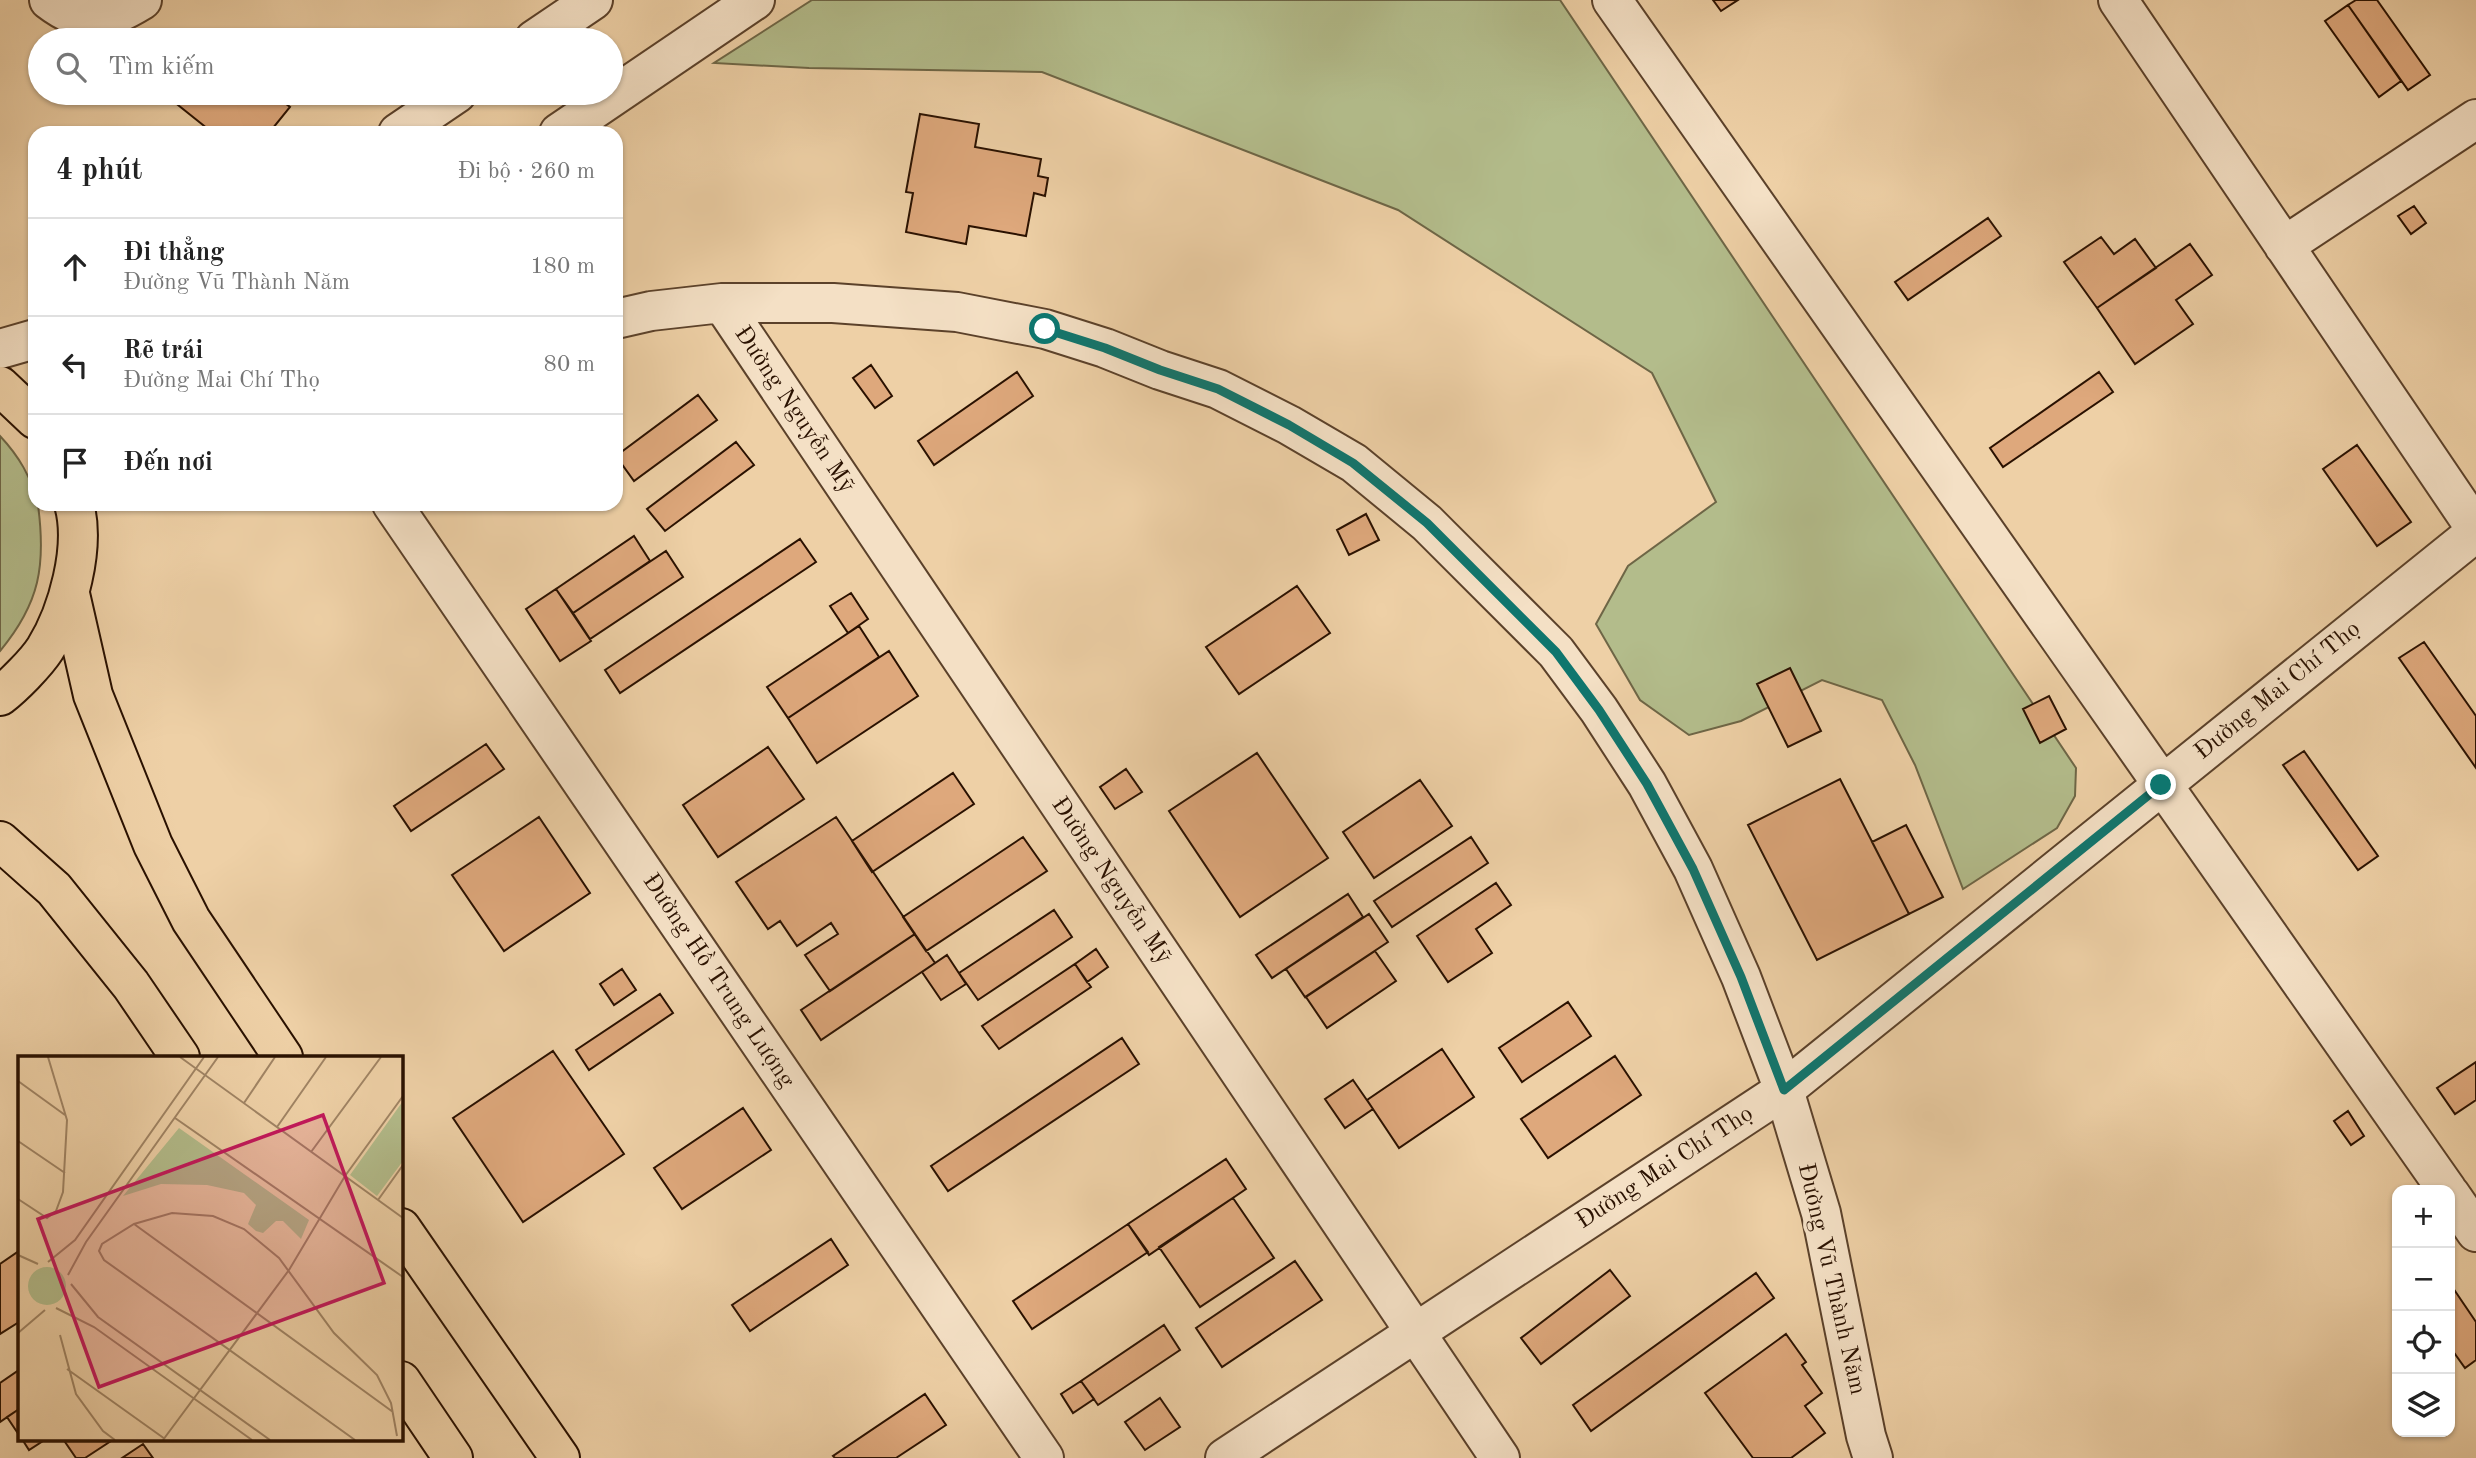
<!DOCTYPE html>
<html lang="vi">
<head>
<meta charset="utf-8">
<style>
	:root { --surface:#fff; --page:#f2f2f2; --text:#222; --muted:#767676; --line:#e0e0e0 }
	body { margin:0; font-family:"Old Standard TT",serif; background:var(--page); color:var(--text) }
	.controls { position:absolute; right:21px; bottom:21px; display:grid; overflow:hidden; border-radius:14px; box-shadow:0 2px 5px #0004 }
	.controls button { width:63px; height:63px; display:grid; place-items:center; padding:0; border:0; border-bottom:2px solid var(--line); background:var(--surface); color:var(--text); font:35px sans-serif }
	.stop { position:absolute; width:21px; height:21px; margin:-16px; border:5px solid #0f766e; border-radius:50%; background:#fff }
	.stop.end { background:#0f766e; border-color:#fff; box-shadow:0 2px 7px #0008 }
	.list { margin:0; padding:0; list-style:none }
	h2 { display:flex; justify-content:space-between; align-items:center; height:91px; margin:0; padding:0 28px; font-size:30px }
	h2 small { font-size:23px; font-weight:400; color:var(--muted) }
	.list li { display:grid; grid-template-columns:46px 1fr auto; gap:21px; align-items:center; box-sizing:border-box; height:98px; padding:0 28px; border-top:2px solid var(--line) }
	.list b { display:block; font-size:26px; white-space:nowrap }
	.list p { margin:0; font-size:23px; white-space:nowrap; color:var(--muted) }
	.list em { font-size:23px; font-style:normal; color:var(--muted) }
	.icon { flex:none; width:38px; height:38px; fill:none; stroke:currentColor; stroke-width:2; stroke-linecap:round; stroke-linejoin:round }
	.map { position:relative; flex:none; width:2476px; height:1458px; overflow:hidden }
	.search { position:absolute; background:var(--surface); box-shadow:0 2px 5px #0004; left:28px; top:28px; width:595px; height:77px; display:flex; align-items:center; gap:18px; box-sizing:border-box; padding:0 24px; border-radius:38px; color:var(--muted); font-size:26px }
	.panel { position:absolute; background:var(--surface); box-shadow:0 2px 5px #0004; left:28px; top:126px; width:595px; height:385px; border-radius:21px }
	.map>svg:first-child { display:block }
	.green { fill:#b3bc8b; stroke:#6e6646; stroke-width:2 }
	.building { fill:#dea87c; stroke:#2a1100; stroke-width:2 }
	.lines { fill:none; stroke-linecap:round; stroke-linejoin:round }
	.minor-casing { stroke:#5b412a; stroke-width:42 }
	.major-casing { stroke:#2a1100; stroke-width:42 }
	.minor { stroke:#f4e0c5; stroke-width:38 }
	.major { stroke:#eed0a6; stroke-width:38 }
	.route { stroke:#0f766e; stroke-width:9 }
	.labels { text-anchor:middle; dominant-baseline:central; stroke-width:7; stroke-linejoin:round; paint-order:stroke }
	.street-label { font-size:24px; fill:#2a1100; stroke:#f4e0c5 }
	.inset-road { fill:none; stroke:#a08464; stroke-width:2 }
	.view { fill:#c2185b; fill-opacity:0.15; stroke:#c2185b; stroke-width:3.5 }
	.inset-edge { fill:none; stroke:#2a1100; stroke-width:3.5 }
</style>
</head>
<body>
<div class="map">
<svg width="2476" height="1458" viewBox="0 0 2476 1458">
	<rect width="100%" height="100%" fill="#eed0a6"/>
	<filter id="stains"><feTurbulence type="fractalNoise" baseFrequency=".00286" numOctaves="4"/><feColorMatrix values="0 0 0 0 .2 0 0 0 0 .09 0 0 0 0 .02 0 0 0 .5 -.17"/></filter>
	<radialGradient id="worn" r=".72"><stop offset=".6" stop-color="#630" stop-opacity="0"/><stop offset="1" stop-color="#630" stop-opacity=".3"/></radialGradient>
	<path class="green" d="M812,0H1560L2076,768L2075,796L2057,828L1963,889L1915,765L1882,700L1822,680L1741,721L1689,735L1640,700L1596,624L1628,566L1716,502L1652,373L1398,210L1042,72L809,68L714,63Z
		M0,436C16,453 35,480 35,504L38,505C46,565 40,603 0,651Z"/>
	<path class="building" d="M1713,0H1738L1721,11Z
		M2356,0H2377L2430,75L2408,90L2348,5Z
		M2348,5L2401,81L2379,97L2325,21Z
		M163,93H272L290,107L269,133H213Z
		M920,114L979,124L975,147L1041,159L1038,176L1048,178L1045,196L1034,193L1026,236L969,226L966,244L906,232L913,193L906,192Z
		M2414,206L2426,223L2411,234L2398,216Z
		M1988,218L2001,236L1908,300L1895,282Z
		M2101,237L2114,254L2135,239L2156,268L2097,308L2064,262Z
		M2190,244L2212,275L2176,300L2193,324L2135,364L2097,308Z
		M871,365L892,396L875,408L853,378Z
		M1017,372L1033,396L934,465L918,441Z
		M2099,372L2113,392L2003,467L1990,448Z
		M698,395L717,420L634,481L616,456Z
		M736,442L754,465L665,531L647,509Z
		M2357,445L2411,522L2377,546L2323,469Z
		M1366,514L1379,540L1349,555L1337,530Z
		M634,536L650,561L573,613L556,589Z
		M800,539L816,562L620,693L605,670Z
		M666,551L683,577L590,639L573,613Z
		M1297,586L1330,633L1239,694L1206,647Z
		M556,589L591,641L560,661L526,609Z
		M851,593L868,619L848,633L830,606Z
		M859,626L879,657L788,718L767,687Z
		M2424,642L2476,716V768L2399,658Z
		M889,651L918,696L817,763L788,718Z
		M1790,668L1821,731L1788,747L1757,684Z
		M2049,696L2066,729L2040,743L2023,709Z
		M486,744L504,769L411,831L394,806Z
		M768,747L804,799L718,857L683,805Z
		M2304,751L2378,856L2358,870L2283,765Z
		M1257,753L1328,858L1240,917L1169,811Z
		M1126,769L1142,792L1115,809L1100,787Z
		M953,773L974,804L872,872L852,841Z
		M1840,779L1909,914L1817,960L1748,825Z
		M1420,780L1452,826L1374,878L1343,832Z
		M539,817L590,893L504,951L452,875Z
		M836,817L915,934L830,991L805,955L838,934L831,923L797,946L780,921L768,929L736,882Z
		M1906,825L1943,897L1909,914L1872,842Z
		M1023,837L1047,871L926,951L903,917Z
		M1471,837L1488,863L1392,927L1374,901Z
		M1496,883L1511,905L1476,929L1492,953L1448,982L1417,936Z
		M1348,894L1363,917L1272,978L1256,955Z
		M1054,910L1072,937L978,1000L959,973Z
		M1369,914L1388,942L1305,997L1286,969Z
		M915,934L935,963L821,1040L801,1010Z
		M1096,949L1108,967L1087,982L1075,964Z
		M1375,951L1396,981L1327,1028L1306,997Z
		M947,955L966,984L941,1000L922,972Z
		M1075,964L1091,987L999,1049L982,1026Z
		M622,969L636,990L614,1005L600,984Z
		M660,994L673,1013L589,1070L576,1050Z
		M1568,1002L1591,1036L1522,1082L1499,1048Z
		M1122,1038L1139,1064L948,1191L931,1166Z
		M1442,1049L1474,1097L1399,1148L1367,1100Z
		M553,1051L624,1154L523,1222L453,1118Z
		M1615,1056L1641,1095L1548,1158L1521,1119Z
		M2476,1062V1100L2455,1114L2437,1088Z
		M1353,1080L1373,1109L1345,1128L1325,1099Z
		M743,1108L771,1150L682,1209L654,1168Z
		M2348,1111L2364,1136L2351,1145L2334,1121Z
		M1226,1159L1246,1189L1149,1255L1128,1224Z
		M1233,1198L1274,1258L1200,1307L1159,1247Z
		M1128,1224L1148,1252L1032,1329L1013,1301Z
		M831,1239L848,1265L750,1331L732,1305Z
		M19,1251V1322L0,1334V1264Z
		M1295,1261L1322,1300L1222,1367L1196,1328Z
		M1610,1270L1630,1296L1541,1364L1521,1338Z
		M1756,1273L1774,1298L1591,1431L1573,1405Z
		M2453,1288L2476,1322V1360L2465,1368L2450,1347V1290Z
		M1164,1325L1180,1350L1098,1405L1081,1381Z
		M1786,1334L1806,1362L1802,1365L1822,1393L1805,1406L1825,1433L1791,1458H1753L1705,1393Z
		M19,1370V1409L0,1422V1383Z
		M1081,1381L1094,1399L1073,1413L1061,1394Z
		M925,1394L946,1425L896,1458H835L833,1456Z
		M1160,1398L1180,1427L1145,1450L1125,1422Z
		M19,1409V1435L7,1417Z
		M22,1439H46L29,1450Z
		M63,1439H114L85,1458H76Z
		M143,1444L153,1458H122Z"/>
	<g class="lines">
		<g class="minor-casing">
			<path id="minor" d="M49,0C84,27 106,22 142,0
				M1612,0L2447,1190
				M2118,0L2476,529
				M534,40L593,0
				M398,133L457,93
				M559,133L755,0
				M2284,246L2476,119
				M722,303L1500,1458
				M616,319L651,311L722,303H833L957,312L1045,329L1105,348L1160,370L1218,389L1289,425L1354,463L1427,523L1556,652L1599,710L1647,784L1693,869L1741,977L1784,1090L1821,1213L1866,1436L1873,1458
				M0,349L35,339
				M392,504L1044,1458
				M2450,1194L2476,1232
				M1225,1458L1784,1090L2476,532"/>
		</g>
		<g class="major-casing">
			<path id="major" d="M0,386L35,419
				M70,594L93,695L153,845L191,920L283,1057
				M0,696C13,686 36,663 45,649C68,612 86,547 74,504
				M0,841L54,889L131,985L180,1057
				M401,1228L560,1458
				M401,1381L453,1458"/>
		</g>
		<use href="#minor" class="minor"/>
		<use href="#major" class="major"/>
	</g>
	<g class="lines">
		<path class="route" d="M1045,329L1105,348L1160,370L1218,389L1289,425L1353,463L1427,523L1556,652L1599,710L1647,784L1693,869L1741,977L1784,1090L2161,785"/>
	</g>
	<g class="labels">
		<g class="street-label">
			<text transform="translate(794 410) rotate(56)">Đường Nguyễn Mỹ</text>
			<text transform="translate(2278 691) rotate(-39)">Đường Mai Chí Thọ</text>
			<text transform="translate(1111 881) rotate(56)">Đường Nguyễn Mỹ</text>
			<text transform="translate(718 981) rotate(56)">Đường Hồ Trung Lượng</text>
			<text transform="translate(1665 1168) rotate(-33)">Đường Mai Chí Thọ</text>
			<text transform="translate(1831 1279) rotate(77)">Đường Vũ Thành Năm</text>
		</g>
	</g>
	<g transform="translate(18 1056)">
		<rect width="385" height="385" fill="#eed0a6"/>
		<path d="M385,45V105L359,140L332,119ZM161,72L291,164L283,183L265,165H258L245,177L238,175L230,168L238,149L226,137L189,129L143,128L105,140ZM10 230a19 19 0 1 1 38 0a19 19 0 1 1-38 0Z" fill="#b3bc8b"/>
		<path class="inset-road" d="M162,1L385,162M0,25L47,59M226,47L257,1M157,62L385,221M259,71L308,1M0,85L47,117M293,96L363,1M0,143L29,162L38,155L45,136L49,64L30,1M360,144L385,109M116,168L375,356M0,199L20,208M30,206L57,184L186,1M50,219L68,186L200,1M53,228L80,261L252,384M38,252L76,271L234,384M0,277L27,254M42,279L58,338L85,375L97,384M49,313L147,383M145,384L271,214L327,120L385,40M337,384L86,204L81,195L84,188L116,168L154,157L195,160L226,173L261,202L316,277L359,319L373,347L379,380"/>
		<path class="view" d="M305,59L366,227L81,331L20,163Z"/>
		<rect width="385" height="385" class="inset-edge"/>
	</g>
	<rect width="100%" height="100%" filter="url(#stains)"/>
	<rect width="100%" height="100%" fill="url(#worn)"/>
</svg>
<div class="controls">
<button>+</button>
<button>−</button>
<button><svg class="icon" aria-label="locate" viewBox="0 0 24 24"><circle cx="12" cy="12" r="6"/><path d="M12 2v4M12 18v4M2 12h4M18 12h4"/></svg></button>
<button><svg class="icon" aria-label="layers" viewBox="0 0 24 24"><path d="M12 4l9 5-9 5-9-5zM3 14l9 5 9-5"/></svg></button>
</div>
<div class="stop" style="left:1045px;top:329px"></div>
<div class="stop end" style="left:2161px;top:785px"></div>
<div class="search"><svg class="icon" aria-label="search" viewBox="0 0 24 24"><circle cx="10" cy="10" r="6"/><path d="M15 15l6 6"/></svg>Tìm kiếm</div>
<section class="panel">
<h2>4 phút<small>Đi bộ · 260 m</small></h2>
<ul class="list">
<li><svg class="icon" aria-label="ahead" viewBox="0 0 24 24"><path d="M12 20V5M6 11l6-6 6 6"/></svg><div><b>Đi thẳng</b><p>Đường Vũ Thành Năm</p></div><em>180 m</em></li>
<li><svg class="icon" aria-label="left" viewBox="0 0 24 24"><path d="M17 20v-9H6M10 6l-5 5 5 5"/></svg><div><b>Rẽ trái</b><p>Đường Mai Chí Thọ</p></div><em>80 m</em></li>
<li><svg class="icon" aria-label="arrive" viewBox="0 0 24 24"><path d="M6 21V4h12l-3 4 3 4H6"/></svg><div><b>Đến nơi</b></div></li>
</ul>
</section>
</div>
</body>
</html>
